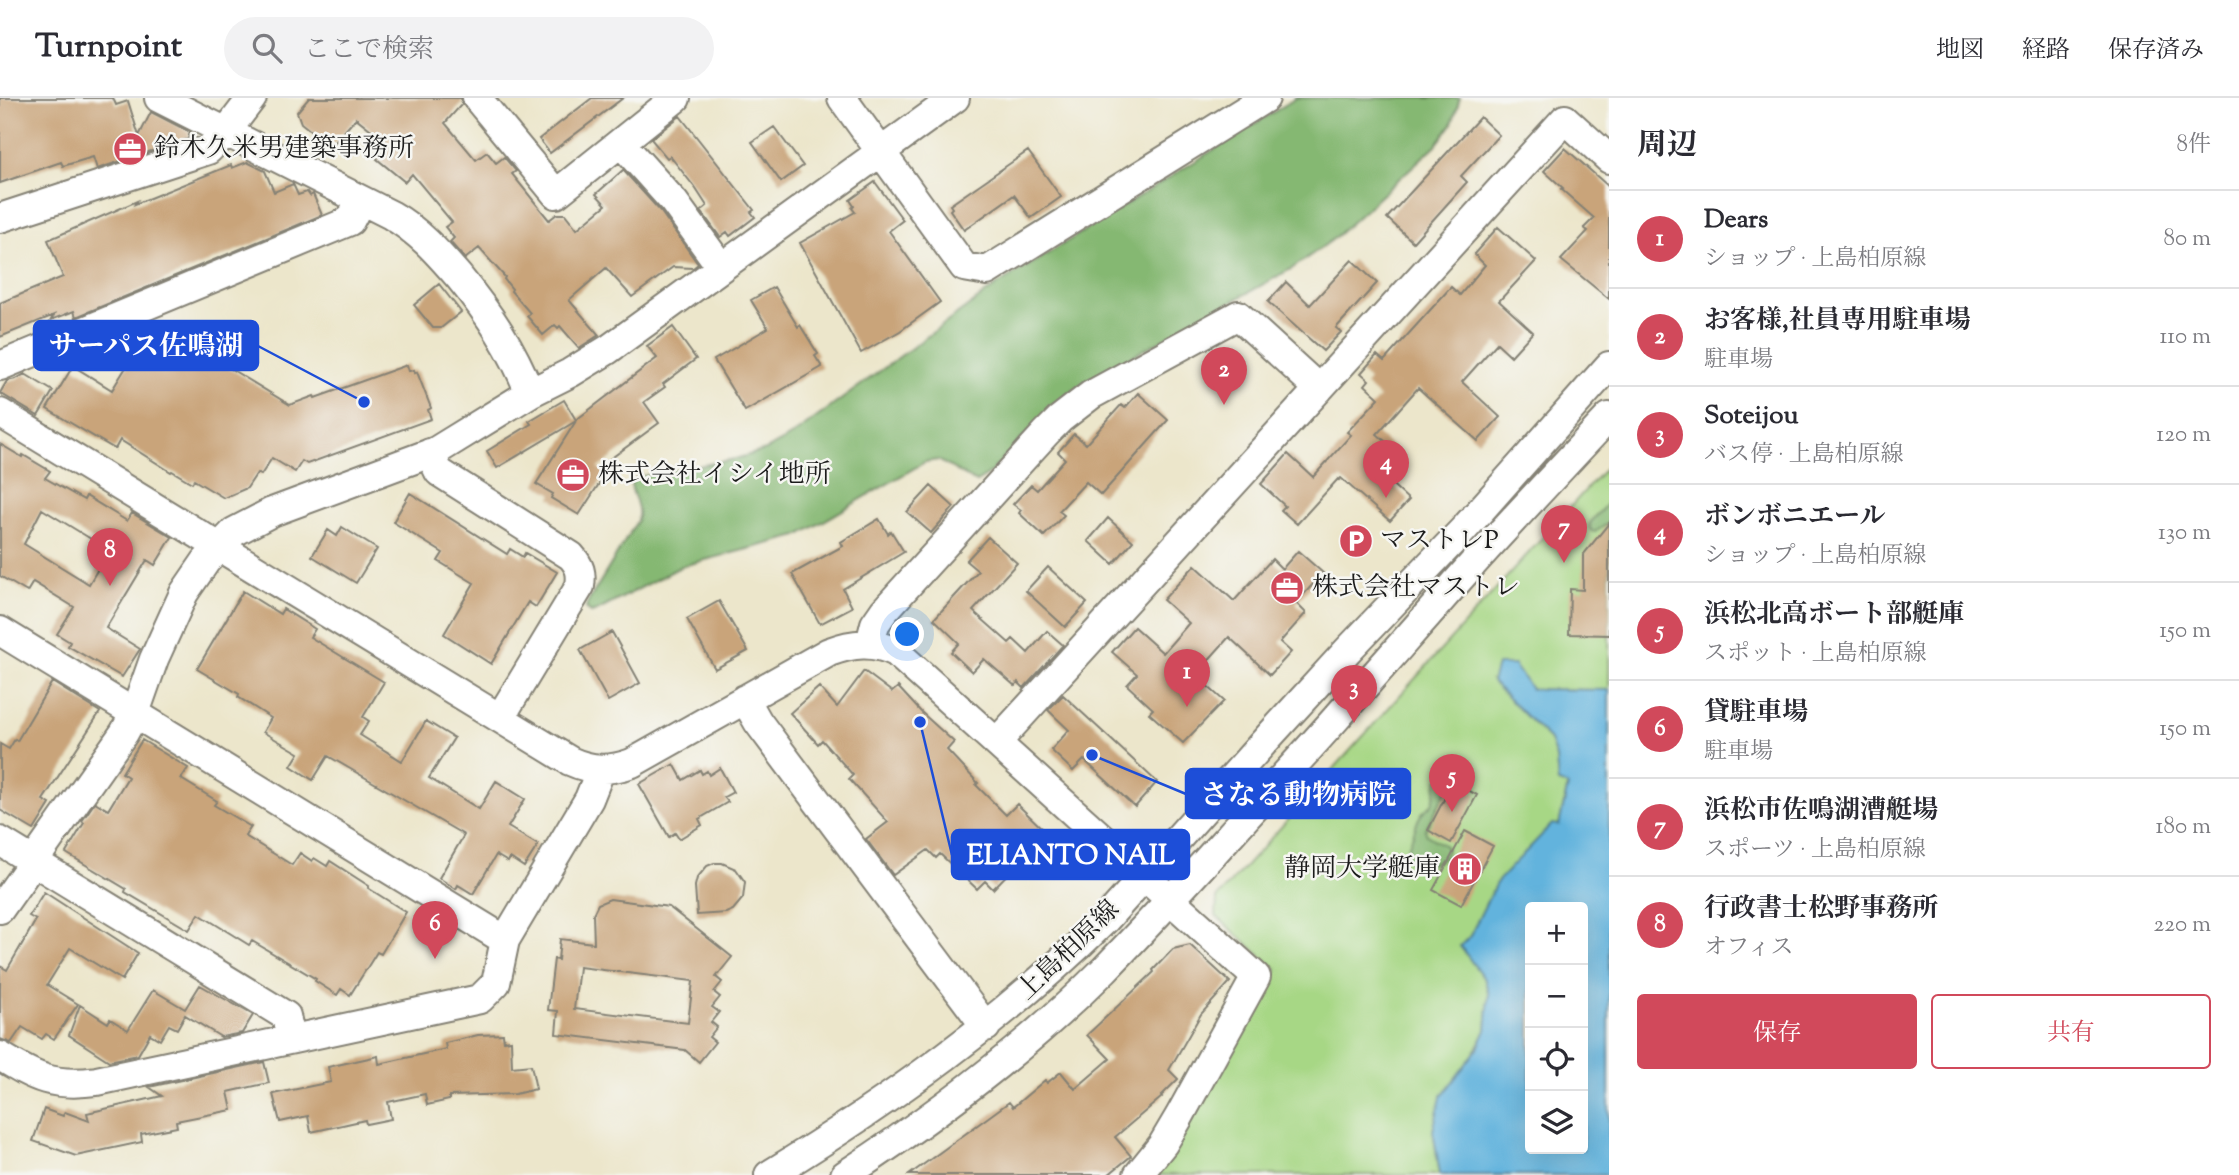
<!DOCTYPE html>
<html lang="ja">
<head>
<meta charset="utf-8">
<style>
	:root { --surface:#fff; --page:#f2f2f3; --text:#2b2b33; --muted:#7c7c81; --line:#e1e1e2; --accent:#d1495b }
	body { margin:0; font-family:"Sorts Mill Goudy","Noto Serif JP",serif; background:var(--page); color:var(--text) }
	.controls { position:absolute; right:21px; bottom:21px; display:grid; overflow:hidden; border-radius:7px; box-shadow:0 7px 28px #0002 }
	.controls button { width:63px; height:63px; display:grid; place-items:center; padding:0; border:0; border-bottom:2px solid var(--line); background:var(--surface); color:var(--text); font:35px sans-serif }
	.you { position:absolute; left:908px; top:537px; width:24px; height:24px; margin:-18px; border:5px solid #fff; border-radius:50%; background:#1a73e8; box-shadow:0 0 0 10px #1a73e833 }
	.badge { display:grid; place-items:center; width:46px; height:46px; border-radius:50%; background:var(--accent); color:#fff; font-size:23px; font-weight:700 }
	.pin { position:absolute; translate:-50% -58px; filter:drop-shadow(0 2px 4px #0008) }
	.pin::after { content:''; position:absolute; top:37px; width:24px; height:21px; background:inherit; clip-path:polygon(0 0,100% 0,50% 100%) }
	.list { margin:0; padding:0; list-style:none }
	h2 { display:flex; justify-content:space-between; align-items:center; height:91px; margin:0; padding:0 28px; font-size:30px }
	h2 small { font-size:23px; font-weight:400; color:var(--muted) }
	.list li { display:grid; grid-template-columns:46px 1fr auto; gap:21px; align-items:center; box-sizing:border-box; height:98px; padding:0 28px; border-top:2px solid var(--line) }
	.list b { display:block; font-size:26px; white-space:nowrap }
	.list p { margin:0; font-size:23px; white-space:nowrap; color:var(--muted) }
	.list em { font-size:23px; font-style:normal; color:var(--muted) }
	.actions { display:flex; gap:14px; padding:21px 28px }
	.actions a { flex:1; padding:16px 0; border:2px solid var(--accent); border-radius:7px; text-align:center; font-size:24px; color:var(--accent) }
	.actions .main { background:var(--accent); color:#fff }
	.icon { flex:none; width:38px; height:38px; fill:none; stroke:currentColor; stroke-width:2; stroke-linecap:round; stroke-linejoin:round }
	.map { position:relative; flex:none; width:1609px; height:1077px; overflow:hidden }
	header { display:flex; align-items:center; gap:42px; box-sizing:border-box; height:98px; padding:0 35px; background:var(--surface); border-bottom:2px solid var(--line) }
	header strong { font-size:33px }
	nav { display:flex; gap:38px; margin-inline-start:auto; font-size:24px }
	.search { width:490px; height:63px; background:var(--page); display:flex; align-items:center; gap:18px; box-sizing:border-box; padding:0 24px; border-radius:38px; color:var(--muted); font-size:26px }
	main { display:flex }
	aside { flex:1; background:var(--surface) }
	.map>svg:first-child { display:block }
	.green { fill:#a7d785; stroke:#627a50; stroke-width:2 }
	.forest { fill:#85b872; stroke:#506a47; stroke-width:2 }
	.water { fill:#62b3dd; stroke:#3f687c; stroke-width:2; fill-rule:evenodd }
	.building { fill:#c9a47a; fill-rule:evenodd }
	.lines { fill:none; stroke-linecap:round; stroke-linejoin:round }
	.minor-casing { stroke:#848174; stroke-width:32 }
	.minor { stroke:#fff; stroke-width:28 }
	.labels { text-anchor:middle; dominant-baseline:central; stroke-width:5; stroke-linejoin:round; paint-order:stroke }
	.poi-label { font-size:26px; fill:#1c1c1c; stroke:#f6f6f2; text-anchor:start }
	.street-label { font-size:26px; fill:#1c1c1c; stroke:#f6f6f2 }
	.leader { fill:none; stroke:#1d4ed8; stroke-width:2.5 }
	.callout-dot { fill:#1d4ed8; stroke:#f6f6f2; stroke-width:2.5 }
	.callout { fill:#1d4ed8; stroke:#1d4ed8; stroke-width:2.5 }
	.callout-label { font-size:28px; text-anchor:middle; font-weight:bold; fill:#fff }
</style>
</head>
<body>
<header>
<strong>Turnpoint</strong>
<div class="search"><svg class="icon" aria-label="search" viewBox="0 0 24 24"><circle cx="10" cy="10" r="6"/><path d="M15 15l6 6"/></svg>ここで検索</div>
<nav><a>地図</a><a>経路</a><a>保存済み</a></nav>
</header>
<main>
<div class="map">
<svg width="1609" height="1077" viewBox="0 0 1609 1077">
	<rect width="100%" height="100%" fill="#f6f6f2"/>
	<filter id="ink" filterUnits="userSpaceOnUse"><feTurbulence type="fractalNoise" baseFrequency=".0143" numOctaves="2"/><feDisplacementMap in="SourceGraphic" scale="14" xChannelSelector="R" yChannelSelector="G"/><feConvolveMatrix kernelMatrix="1 2 1 2 8 2 1 2 1" color-interpolation-filters="sRGB"/></filter>
	<filter id="wash" filterUnits="userSpaceOnUse"><feTurbulence type="fractalNoise" baseFrequency=".00686" numOctaves="4" result="noise"/><feDisplacementMap in="SourceGraphic" scale="28" xChannelSelector="R" yChannelSelector="G"/><feGaussianBlur stdDeviation="1.57" result="paint"/><feColorMatrix in="noise" values="0 0 0 0 0 0 0 0 0 0 0 0 0 0 0 0 0 1.4 0 .05"/><feComposite in="paint" operator="in"/></filter>
	<g filter="url(#wash)">
		<rect width="100%" height="100%" fill="#ece6cb"/>
		<path class="green" d="M1609,366V592L1530,591L1492,583L1550,642L1556,660L1558,685L1568,687L1559,728L1496,785L1470,839L1461,848L1485,882L1489,897L1486,933L1433,1032L1440,1077H1151L1178,1043L1277,872L1216,818L1217,800Z"/>
		<path class="forest" d="M1296,0H1460L1452,26L1436,47L1332,142L1293,170L1083,285L1050,311L988,377L976,384L938,362L925,364L798,438L682,468L597,513L591,515L586,510L588,504L637,423C642,407 631,399 631,384L638,379L735,361L766,352L794,336L996,188Z
			M1609,403V425L1595,434L1591,433L1589,429L1590,425Z
			M1443,680L1448,682L1447,692L1425,732L1427,737L1445,748L1447,752L1444,760L1419,771C1403,763 1406,753 1412,739C1416,731 1416,722 1423,714C1425,711 1429,710 1431,707C1436,701 1434,690 1439,681Z"/>
		<path class="water" d="M1497,567H1514L1531,591L1609,592V1077H1440L1433,1032L1441,999L1478,950L1486,932L1489,897L1485,882L1460,848L1470,838L1496,785L1552,726L1559,727L1568,688L1558,685L1556,660L1550,642L1492,584ZM1530,809H1583V1051H1530Z"/>
		<g id="blocks">
			<path class="building" d="M0,0H113L116,7L128,3L139,38L151,14L190,34L188,41L97,71L93,59L63,68L61,64L0,85Z
				M309,0H461L462,6L445,25L476,62L487,54L496,65L504,59L516,73L512,76L549,122L557,116H565L577,131L606,107L596,96L623,72L661,114L698,166L693,170L673,169L632,199L606,170L569,202L599,237L579,250L560,228L558,230L555,227L543,237L527,218L530,215L511,193L512,191L504,181L505,179L479,150L465,161L450,144L454,140L445,129L452,124L412,76L405,84L377,61L389,46L356,20L331,49L301,25L297,14Z
				M592,0H623L550,55L539,41Z
				M680,18L754,112L751,114L755,119L730,138L727,134L720,139L701,113L707,108L696,91L670,58L667,60L651,41Z
				M1480,19L1499,37L1461,78L1467,84L1413,144L1387,120Z
				M774,29L803,68L781,84L752,44Z
				M1565,50L1609,89V201L1561,162L1588,133L1584,130L1594,120L1561,91L1563,90L1544,73Z
				M1028,53L1061,99L1031,120L1014,97L964,132L950,112L952,110L950,107Z
				M247,64L265,73L274,94L293,86L298,97L307,94L310,98L313,96L322,117L76,219L74,213L51,222L54,217L0,239V205L63,179L48,142L137,103L135,106L231,67L232,70Z
				M875,84L903,122L889,133L940,204L900,233L861,255L800,145L855,114L852,110L854,108L850,102Z
				M1498,129L1536,163L1499,203L1533,234L1511,258L1497,245L1462,284L1500,319L1478,343L1418,290L1377,336L1402,358L1383,378L1409,402L1390,423L1341,380L1339,382L1338,381L1297,426L1281,412L1285,408L1261,386L1288,356L1313,379L1351,337L1347,334L1379,300L1365,287L1369,282L1361,275L1377,257L1384,263L1451,189L1460,197L1485,167L1474,156Z
				M1352,162L1377,185L1336,230L1341,234L1323,253L1268,204L1286,184L1310,207Z
				M439,186L461,214L441,230H433L414,207Z
				M774,189L798,229L800,227L818,256L815,258L822,269L745,313L714,262L768,230L751,202Z
				M673,229L696,261L663,286L665,289L644,304L659,325L598,370L606,375L579,417L551,400L553,396L536,386L576,323L497,370L487,353L531,326L529,323L564,302L576,322L657,260L647,248Z
				M159,230L169,237L170,234L290,307L314,298L315,300L407,267L409,273L414,272L415,275L417,274L431,310L428,312L431,321L307,366L302,363L295,374L272,360L261,377L257,375L247,390L224,400L194,382L192,385L172,373L171,374L120,342L115,351L47,311L73,268L112,292L141,245L143,247L148,240L151,242Z
				M25,276L53,293L38,318L0,295L7,283L16,281Z
				M1138,295L1168,322L1101,397L1086,384L1059,413L1064,417L1044,438L1019,415L1021,412L1013,406L1031,387L1037,392L1065,361L1058,354L1074,336L1086,346L1121,307L1125,310Z
				M0,346L22,359L23,357L50,373L45,380L84,402L86,398L127,423L132,415L172,439L155,467L147,462L106,530L140,551L122,579L68,548L70,544L57,536L74,509L33,484L27,494L0,478ZM42,411L109,452L89,486L24,446Z
				M931,388L954,409L931,435L907,414Z
				M410,395L507,456L510,451L523,459L525,455L557,474L536,509L528,504L491,566L444,536L474,485L438,463L443,455L393,424Z
				M1108,420L1133,443L1113,466L1088,443Z
				M879,421L888,436L891,433L904,454L843,491L852,509L820,526L792,476L843,448L841,444Z
				M1609,425V537L1569,536L1570,491L1583,492V457Z
				M342,429L377,451L356,485L312,458L328,432L337,438Z
				M988,439L1017,465L973,513L1009,545L1013,541L1028,555L1047,533L1063,547L1024,590L1018,584L1015,588L984,561L972,574L951,554L959,545L934,521L978,473L966,463Z
				M1298,453L1323,475L1296,505L1306,515L1280,544L1291,554L1270,577L1229,539L1195,577L1224,603L1183,645L1149,615L1153,611L1127,587L1137,576L1112,554L1134,529L1163,555L1189,525L1163,502L1195,467L1234,503L1272,461L1282,471Z
				M1048,469L1087,505L1065,529L1026,493Z
				M243,493L280,516L283,511L315,531L310,539L384,584L363,619L369,623L360,637L402,663L426,623L454,640L429,680L479,711L496,683L525,701L508,729L538,747L524,769L510,760L508,764L496,757L473,796L458,787L456,791L439,780L464,737L328,658L313,682L291,668L299,655L263,634L271,620L238,599L239,596L197,571Z
				M719,503L748,553L715,571L687,521Z
				M612,534L640,585L608,603L580,552Z
				M864,573L892,594L898,589L921,614L954,644L947,652L978,685L976,687L1006,717L1017,706L1047,735L993,791L985,783L977,791L940,756L936,760L928,752L893,777L866,741L888,724L849,681L853,677L822,642L818,646L790,615L819,589L837,609Z
				M52,584L100,614L43,702L50,706L34,732L0,712V646L9,651L15,641L17,643Z
				M1063,597L1157,684L1135,709L1084,662L1073,673L1051,652L1069,632L1048,612Z
				M142,642L188,670L181,681L217,703L214,707L251,729L245,738L292,767L300,755L312,763L314,760L327,768L330,763L369,788L368,790L406,814L381,856L377,854L350,897L341,891L337,897L315,883L316,881L252,843L249,847L199,816L189,832L125,794L126,791L66,755L84,725L82,723L95,704L108,712L128,679L122,675Z
				M674,666L683,682L700,672L702,676L707,673L709,677L720,670L733,694L724,699L728,704L699,721L702,727L679,741L675,735L669,739L639,686Z
				M1453,684L1477,697L1451,745L1428,732Z
				M1465,733L1493,748L1461,807L1433,792Z
				M714,765H722L736,771L745,784L743,800L733,812L726,815L697,817L695,788L697,780L707,768Z
				M44,794L138,855L122,882L70,850L47,887L78,906L54,941L46,936L42,941L22,929L11,945L0,941V868L7,872L36,822L29,818Z
				M610,801L669,809L732,859L716,879L722,884L714,894L720,899L712,909L719,914L711,924L717,929L709,939L715,944L699,964L685,952L556,936L558,913L548,912L554,861L558,862L560,841L594,845L593,816L598,806ZM579,869L693,883L688,925L574,911Z
				M1190,847L1230,884L1201,916L1169,972L1178,981L1161,998L1162,999L1115,1039L1131,1058L1108,1077H909L1009,1004L1013,1009L1045,982L1047,985L1061,974L1075,991L1110,961L1087,937L1154,874L1153,872L1173,851Z
				M200,887L253,917L242,935L221,939L185,917L177,931L169,927L160,942L150,936L138,957L109,963L69,937L80,907L108,925L110,921L128,932L153,892L185,911Z
				M503,936L504,943L511,942L512,969L531,967L536,991L515,996L449,998V1002L427,1007L425,996L388,1004L391,1021L366,1026L365,1022L311,1034L308,1018L280,1024L273,996L331,984L328,969L378,958L379,966L446,951L445,945L478,937Z
				M264,964L269,985L228,994L232,1012L176,1023L177,1029L141,1036L142,1044L76,1058L33,1043L44,1011L63,1018L65,1014L89,1023L87,1015L162,998L149,989Z"/>
		</g>
	</g>
	<g filter="url(#ink)">
		<use href="#blocks" fill-opacity="0" stroke="#848174" stroke-width="2"/>
		<g class="lines">
			<g class="minor-casing">
				<path id="minor" d="M159,0L391,117C419,133 438,155 459,179C490,217 512,250 530,295
					M477,0L556,96L676,0
					M842,0L964,169L987,173L1265,0
					M621,45L674,104L721,169
					M0,120L208,52L226,34L252,0
					M0,268L350,123L361,102
					M0,315L570,663C592,673 610,673 632,665L829,554C853,545 873,543 896,554L1256,879L1179,1019L1163,1046L1138,1077
					M430,355L439,374L571,458C580,468 582,475 580,488L500,620
					M0,533L505,842
					M870,546L875,526L884,513L1046,335L1060,321L1091,297L1238,217L1319,291
					M745,601L758,624L986,929
					M997,644L1565,21L1609,61
					M0,743L286,918L291,941
					M0,811L124,635L135,615L154,561L184,495L206,463L234,434L272,414L436,353L530,295L570,275L609,251L955,0
					M0,958C36,980 53,989 97,983L480,901L496,885L505,842L589,701L601,671
					M769,1077C892,1002 1003,922 1106,821L1273,634L1348,552L1464,431L1609,268
					M845,1077C937,1017 1026,950 1104,872C1161,814 1215,753 1270,693C1338,620 1403,544 1469,470C1515,419 1562,369 1609,319"/>
			</g>
			<use href="#minor" class="minor"/>
		</g>
	</g>
	<defs>
		<g id="office-disc" transform="scale(1.75)"><circle r="9.5" fill="#d1495b" stroke="#f6f6f2"/><path d="M-6-3h4V-5.5h4V-3h4V5H-6ZM-1-4.5V-3h2v-1.5ZM-6 0V1H6V0Z" fill="#fff"/></g>
		<g id="parking-disc" transform="scale(1.75)"><circle r="9.5" fill="#d1495b" stroke="#f6f6f2"/><path d="M-3.5-5.5H1a3.5 3.5 0 0 1 0 7H-1V5.5H-3.5ZM-1-3.4V-.6H.8a1.4 1.4 0 0 0 0-2.8Z" fill="#fff"/></g>
		<g id="building-disc" transform="scale(1.75)"><circle r="9.5" fill="#d1495b" stroke="#f6f6f2"/><path d="M-4-6H4V6H1V3H-1V6H-4ZM-2.5-4.3h1.7v1.8h-1.7ZM.8-4.3h1.7v1.8H.8ZM-2.5-1h1.7V.8h-1.7ZM.8-1h1.7V.8H.8Z" fill="#fff"/></g>
	</defs>
	<g fill-rule="evenodd">
		<use href="#office-disc" x="130" y="51"/>
		<use href="#office-disc" x="573" y="377"/>
		<use href="#parking-disc" x="1356" y="443"/>
		<use href="#office-disc" x="1287" y="490"/>
		<use href="#building-disc" x="1465" y="771"/>
	</g>
	<g class="labels">
		<g class="poi-label">
			<text x="154" y="51">鈴木久米男建築事務所</text>
			<text x="598" y="377">株式会社イシイ地所</text>
			<text x="1380" y="443">マストレP</text>
			<text x="1312" y="490">株式会社マストレ</text>
			<text x="1440" y="771" text-anchor="end">静岡大学艇庫</text>
		</g>
		<g class="street-label">
			<text transform="translate(1069 853) rotate(-44)">上島柏原線</text>
		</g>
	</g>
	<path class="leader" d="M364 304L258 248M1092 657L1186 696M920 624L952 757"/>
	<g class="callout-dot">
		<circle cx="364" cy="304" r="7"/>
		<circle cx="1092" cy="657" r="7"/>
		<circle cx="920" cy="624" r="7"/>
	</g>
	<g class="callout">
		<rect x="34" y="223" width="224" height="49" rx="7"/>
		<rect x="1186" y="671" width="224" height="49" rx="7"/>
		<rect x="952" y="732" width="237" height="49" rx="7"/>
	</g>
	<g class="callout-label">
		<text x="146" y="257">サーパス佐鳴湖</text>
		<text x="1298" y="706">さなる動物病院</text>
		<text x="1071" y="766">ELIANTO NAIL</text>
	</g>
</svg>
<div class="controls">
<button>+</button>
<button>−</button>
<button><svg class="icon" aria-label="locate" viewBox="0 0 24 24"><circle cx="12" cy="12" r="6"/><path d="M12 2v4M12 18v4M2 12h4M18 12h4"/></svg></button>
<button><svg class="icon" aria-label="layers" viewBox="0 0 24 24"><path d="M12 4l9 5-9 5-9-5zM3 14l9 5 9-5"/></svg></button>
</div>
<div class="you"></div>
<div class="pin badge" style="left:1187px;top:609px">1</div>
<div class="pin badge" style="left:1224px;top:307px">2</div>
<div class="pin badge" style="left:1354px;top:625px">3</div>
<div class="pin badge" style="left:1386px;top:400px">4</div>
<div class="pin badge" style="left:1452px;top:714px">5</div>
<div class="pin badge" style="left:435px;top:861px">6</div>
<div class="pin badge" style="left:1564px;top:465px">7</div>
<div class="pin badge" style="left:110px;top:488px">8</div>
</div>
<aside>
<h2>周辺<small>8件</small></h2>
<ul class="list">
<li><span class="badge">1</span><div><b>Dears</b><p>ショップ · 上島柏原線</p></div><em>80 m</em></li>
<li><span class="badge">2</span><div><b>お客様,社員専用駐車場</b><p>駐車場</p></div><em>110 m</em></li>
<li><span class="badge">3</span><div><b>Soteijou</b><p>バス停 · 上島柏原線</p></div><em>120 m</em></li>
<li><span class="badge">4</span><div><b>ボンボニエール</b><p>ショップ · 上島柏原線</p></div><em>130 m</em></li>
<li><span class="badge">5</span><div><b>浜松北高ボート部艇庫</b><p>スポット · 上島柏原線</p></div><em>150 m</em></li>
<li><span class="badge">6</span><div><b>貸駐車場</b><p>駐車場</p></div><em>150 m</em></li>
<li><span class="badge">7</span><div><b>浜松市佐鳴湖漕艇場</b><p>スポーツ · 上島柏原線</p></div><em>180 m</em></li>
<li><span class="badge">8</span><div><b>行政書士松野事務所</b><p>オフィス</p></div><em>220 m</em></li>
</ul>
<div class="actions"><a class="main">保存</a><a>共有</a></div>
</aside>
</main>
</body>
</html>
